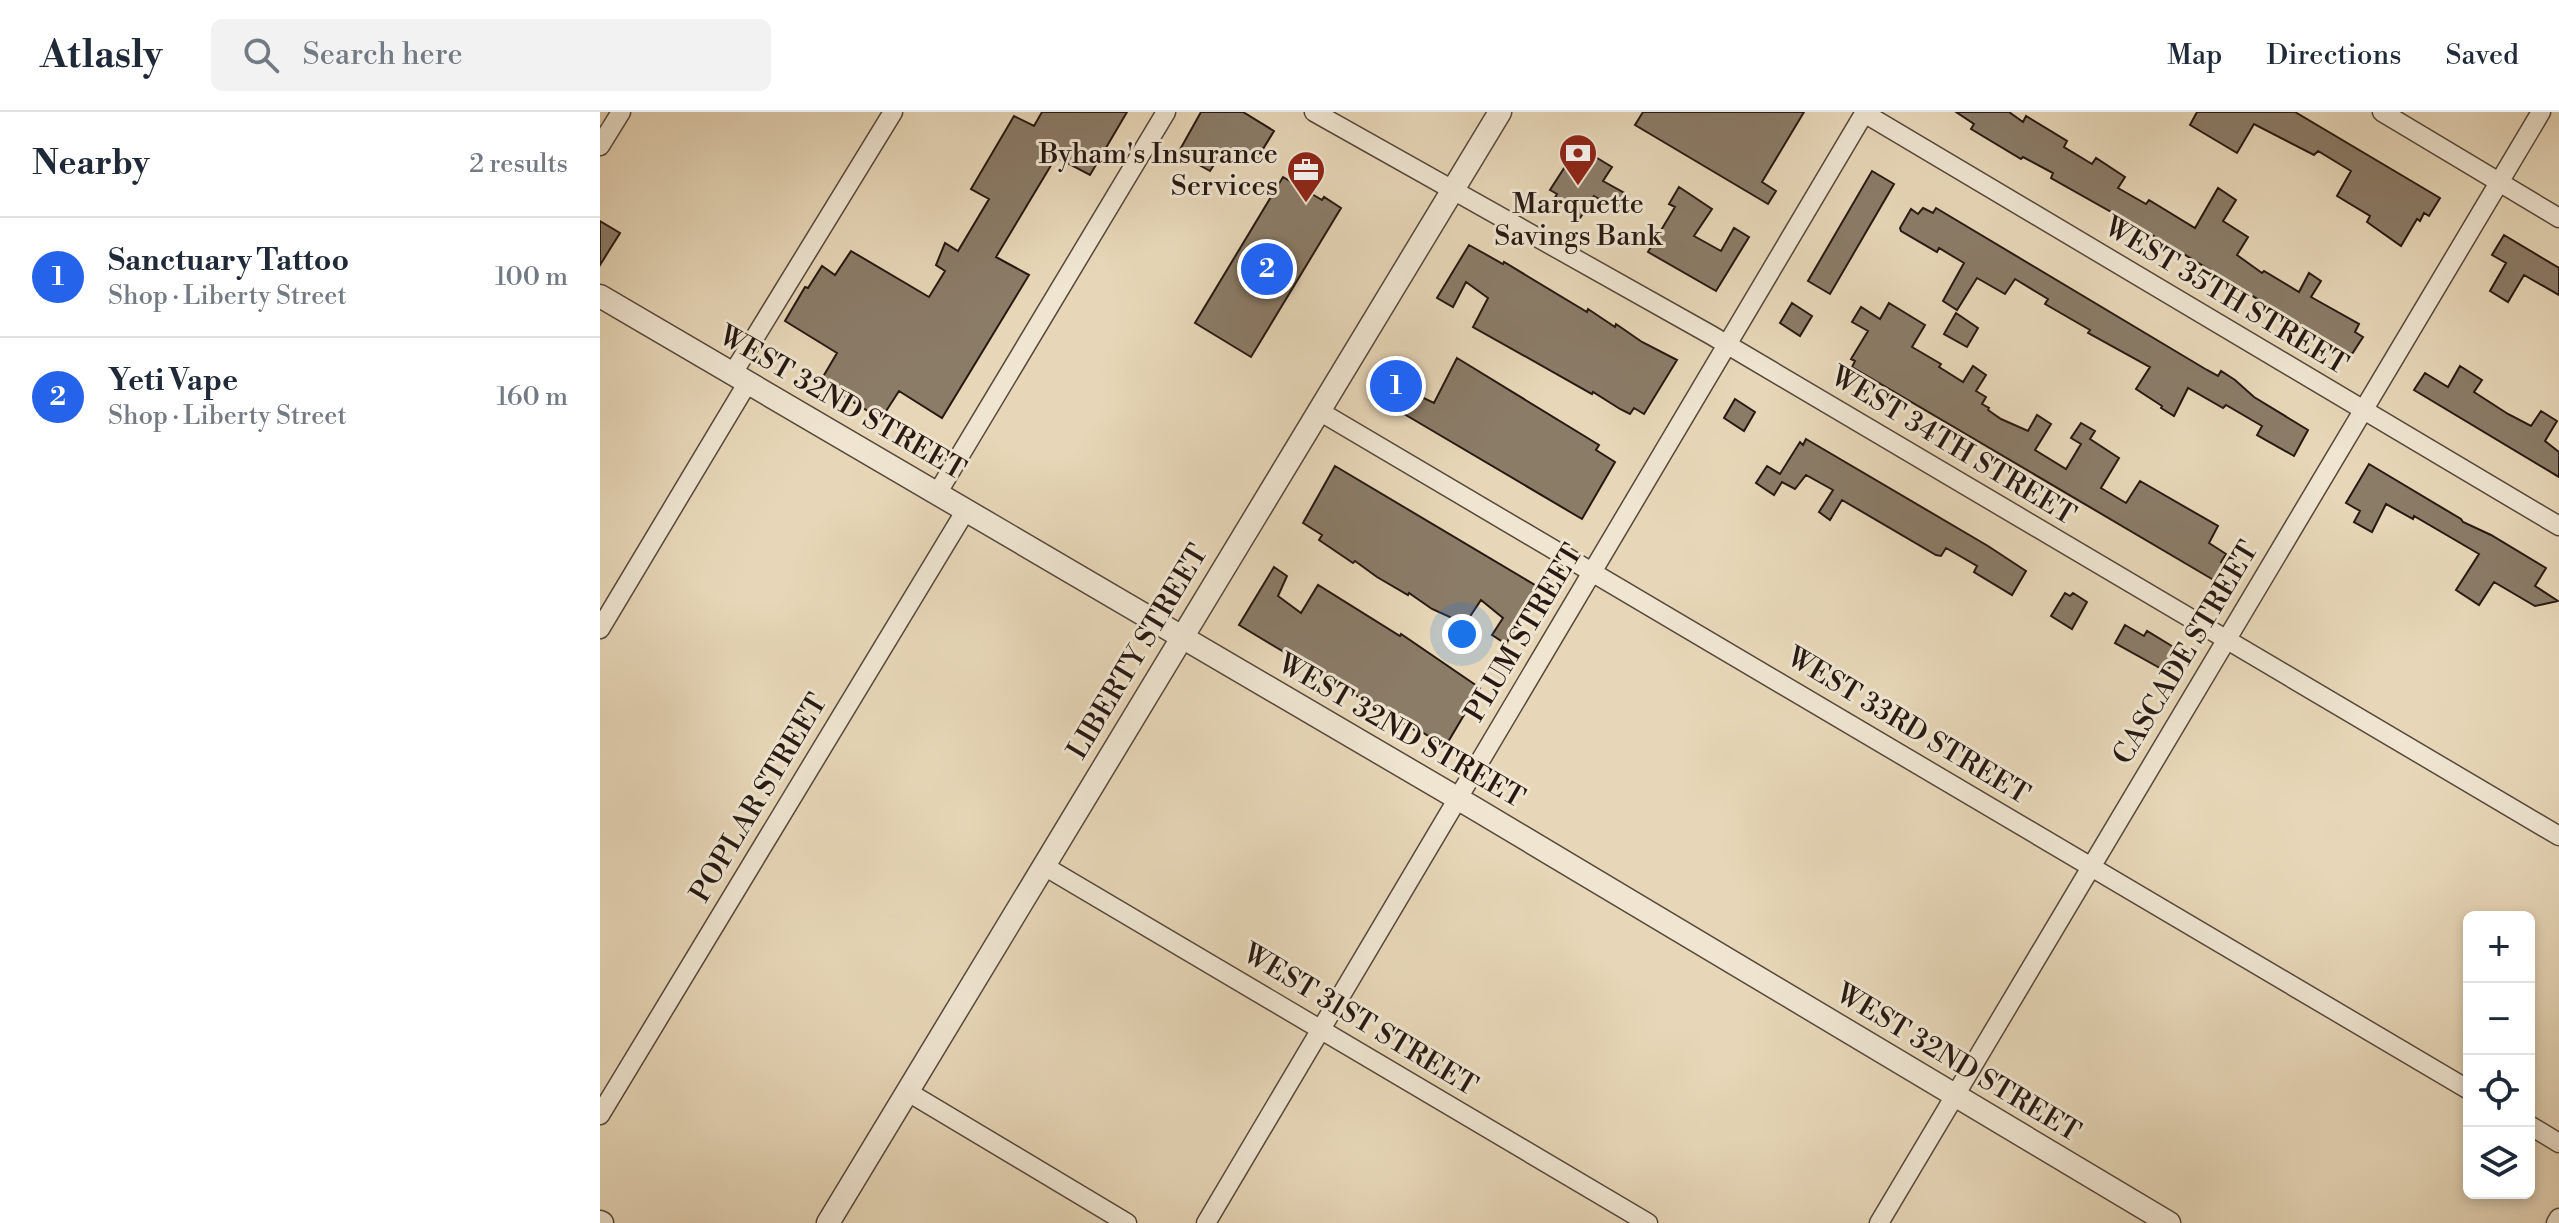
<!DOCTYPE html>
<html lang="en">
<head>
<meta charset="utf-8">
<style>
	:root { --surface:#fff; --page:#f2f2f3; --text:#1f2937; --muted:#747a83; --line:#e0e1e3; --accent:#2563eb }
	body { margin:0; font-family:"Libre Bodoni",serif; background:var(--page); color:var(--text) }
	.controls { position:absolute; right:24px; bottom:24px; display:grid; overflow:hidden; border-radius:12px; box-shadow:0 4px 12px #0003 }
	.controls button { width:72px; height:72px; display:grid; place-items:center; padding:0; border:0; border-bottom:2px solid var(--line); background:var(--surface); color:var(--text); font:40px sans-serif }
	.you { position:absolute; left:862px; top:522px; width:28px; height:28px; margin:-20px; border:6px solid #fff; border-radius:50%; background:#1a73e8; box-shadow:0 0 0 12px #1a73e833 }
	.badge { display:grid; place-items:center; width:52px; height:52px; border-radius:50%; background:var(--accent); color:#fff; font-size:26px; font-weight:700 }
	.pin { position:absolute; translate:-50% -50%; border:4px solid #fff; box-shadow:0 2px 8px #0006 }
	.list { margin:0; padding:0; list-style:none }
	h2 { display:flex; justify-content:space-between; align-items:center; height:104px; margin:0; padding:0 32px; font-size:34px }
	h2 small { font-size:26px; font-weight:400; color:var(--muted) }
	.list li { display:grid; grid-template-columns:52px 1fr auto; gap:24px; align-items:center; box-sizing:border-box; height:120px; padding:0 32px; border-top:2px solid var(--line) }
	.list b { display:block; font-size:30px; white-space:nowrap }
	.list p { margin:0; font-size:26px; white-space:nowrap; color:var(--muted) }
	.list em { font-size:26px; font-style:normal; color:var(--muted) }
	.icon { flex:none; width:44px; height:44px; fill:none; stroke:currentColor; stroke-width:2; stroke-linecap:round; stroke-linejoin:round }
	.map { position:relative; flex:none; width:1959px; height:1111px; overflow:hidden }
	header { display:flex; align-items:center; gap:48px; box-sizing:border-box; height:112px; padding:0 40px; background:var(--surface); border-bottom:2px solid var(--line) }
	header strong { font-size:38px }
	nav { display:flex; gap:44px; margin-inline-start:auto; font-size:28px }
	.search { width:560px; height:72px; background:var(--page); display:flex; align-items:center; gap:20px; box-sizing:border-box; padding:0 28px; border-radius:12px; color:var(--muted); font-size:30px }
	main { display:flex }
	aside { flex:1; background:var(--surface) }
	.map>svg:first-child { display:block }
	.building { fill:#8b7c68; stroke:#271912; stroke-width:2 }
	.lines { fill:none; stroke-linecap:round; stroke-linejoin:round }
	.minor-casing { stroke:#57483c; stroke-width:21 }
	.tertiary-casing { stroke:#57483c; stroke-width:25 }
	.minor { stroke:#efe5d1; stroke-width:18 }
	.tertiary { stroke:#efe5d1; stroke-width:22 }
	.labels { text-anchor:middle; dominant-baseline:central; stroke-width:6; stroke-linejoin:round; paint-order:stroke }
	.poi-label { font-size:28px; fill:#271912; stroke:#efe5d1; text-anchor:end }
	.street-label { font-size:28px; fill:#271912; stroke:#efe5d1 }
</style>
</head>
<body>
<header>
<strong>Atlasly</strong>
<div class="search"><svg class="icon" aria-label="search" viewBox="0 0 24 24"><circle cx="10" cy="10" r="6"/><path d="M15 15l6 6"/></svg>Search here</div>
<nav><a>Map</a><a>Directions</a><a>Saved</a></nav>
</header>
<main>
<aside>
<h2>Nearby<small>2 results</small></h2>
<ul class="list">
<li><span class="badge">1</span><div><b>Sanctuary Tattoo</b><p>Shop · Liberty Street</p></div><em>100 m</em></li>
<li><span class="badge">2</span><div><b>Yeti Vape</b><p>Shop · Liberty Street</p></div><em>160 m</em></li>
</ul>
</aside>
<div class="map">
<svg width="1959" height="1111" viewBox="0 0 1959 1111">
	<rect width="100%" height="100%" fill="#e7d7b8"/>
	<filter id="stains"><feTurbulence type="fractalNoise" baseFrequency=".0025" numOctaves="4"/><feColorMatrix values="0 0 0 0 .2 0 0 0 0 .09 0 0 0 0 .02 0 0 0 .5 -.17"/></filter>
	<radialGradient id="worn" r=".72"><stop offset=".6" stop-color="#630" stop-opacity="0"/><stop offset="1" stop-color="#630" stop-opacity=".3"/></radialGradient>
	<path class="building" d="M442,0H527L490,63L456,45L396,145L429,163L342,306L299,279L281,307L220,270L237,241L185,209L205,175L208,176L222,154L235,163L251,139L329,185L345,159L336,153L345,131L358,139L389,87L371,77L414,4L434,14Z
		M601,0H643L674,19L655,50L646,44L643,49L624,37L610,59L578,41Z
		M1043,0H1204L1162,70L1176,79L1168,92L1035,13Z
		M1356,0H1409L1423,10L1426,4L1467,29L1464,35L1492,52L1496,46L1525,65L1518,76L1546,92L1549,88L1595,116L1618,76L1636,88L1623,109L1648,125L1637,143L1662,161L1664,159L1699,180L1709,161L1721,169L1711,185L1759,212L1755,220L1763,225L1752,242L1743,239L1559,127L1451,66L1453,61L1423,45L1421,47L1371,17L1374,12Z
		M1597,0H1695L1840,86L1829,104L1824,101L1820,109L1817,107L1801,134L1767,110L1770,104L1737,84L1751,59L1718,39L1714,43L1654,12L1637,41L1590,13Z
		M984,38L1012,55L1003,69L1028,83L1019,99L994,84L980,106L953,89L957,82L950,78L968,50L974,54Z
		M1272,59L1294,72L1230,182L1208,169Z
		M683,65L722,88L724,85L741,96L651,245L595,211Z
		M1079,75L1112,97L1094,124L1121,139L1134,116L1149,125L1116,179L1048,140L1075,95L1069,92Z
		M1323,96L1333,101L1336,96L1607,258L1618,264L1621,259L1635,268L1654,285L1708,318L1694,344L1657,323L1662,314L1626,293L1623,296L1588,276L1574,304L1561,296L1562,294L1536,277L1550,255L1488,221L1490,218L1445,192L1448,187L1415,167L1405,182L1377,166L1357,198L1343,189L1364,151L1339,136L1337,140L1301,119L1300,116L1311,97L1318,102Z
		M0,109L20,121L0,153Z
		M1904,123L1959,156V183L1924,163L1908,190L1890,179L1906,151L1892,143Z
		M869,133L903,152L904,150L987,200L988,197L1015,215L1016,212L1042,230L1077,248L1044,302L1034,296L1030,302L1020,297L993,280L992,282L873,215L888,186L866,170L853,195L837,186Z
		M1192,191L1212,204L1200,224L1180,211Z
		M1289,191L1325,213L1312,235L1341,252L1339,255L1363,270L1373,254L1386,263L1376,279L1386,285L1382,292L1389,296L1388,298L1401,307L1428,319L1437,303L1451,312L1435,338L1466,357L1481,332L1471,326L1481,311L1495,319L1490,327L1519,346L1501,376L1526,391L1540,369L1618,414L1609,431L1626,442L1621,450L1627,453L1617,470L1252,255L1255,249L1251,247L1268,219L1252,210L1261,195L1280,207Z
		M1356,201L1378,216L1367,235L1344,222Z
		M857,246L999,333L996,338L1015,350L982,407L777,286L796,255L823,269L817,283L834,291Z
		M1860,254L1882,268L1874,280L1908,302L1931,314L1941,299L1957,309L1945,329L1959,340V365L1814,278L1825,261L1848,275Z
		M1135,287L1155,300L1144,319L1124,306Z
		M1206,327L1388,434L1426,459L1412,483L1374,460L1377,454L1346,436L1341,444L1336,443L1242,388L1230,408L1219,400L1233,378L1206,363L1195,377L1182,370L1174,383L1156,371L1167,354L1180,362L1200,330L1203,333Z
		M1769,352L1861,407L1863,410L1891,423L1946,456L1935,474L1958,489L1935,494L1894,470L1879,493L1856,478L1879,442L1814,404L1813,407L1786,392L1772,420L1754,410L1760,399L1746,391Z
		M735,354L940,476L906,532L892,523L903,506L881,488L865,512L832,497L809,481L808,483L777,465L755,449L753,451L719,428L722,423L703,411Z
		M674,455L687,464L678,484L701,501L718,473L800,524L801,522L880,576L845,635L819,618L818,620L752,581L735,568L734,570L639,513Z
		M1465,481L1470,484L1473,481L1487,490L1472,517L1451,504Z
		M1525,513L1544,524L1547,519L1580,539L1567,560L1515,531Z"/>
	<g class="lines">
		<g class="minor-casing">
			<path id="minor" d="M714,0L1111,223L1959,724
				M1782,0L1959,106
				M1264,1L1959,414
				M0,34L21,0
				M133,261L293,0
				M719,299L1869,978
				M338,380L566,0
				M0,517L148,270
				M444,754L1048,1111
				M308,980L527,1111
				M0,1003L366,398
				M1929,1013L1959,1031
				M606,1111L1265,0
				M1279,1111L1941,0
				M1956,1111L1959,1106"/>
		</g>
		<g class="tertiary-casing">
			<path id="tertiary" d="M0,184L874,696L1569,1111
				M0,1110L2,1111
				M228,1111L900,0"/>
		</g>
		<use href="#minor" class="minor"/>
		<use href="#tertiary" class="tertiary"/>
	</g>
	<defs>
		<g id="bank-pin" transform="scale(2)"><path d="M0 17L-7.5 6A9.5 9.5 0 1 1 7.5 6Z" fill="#8f2418" stroke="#efe5d1"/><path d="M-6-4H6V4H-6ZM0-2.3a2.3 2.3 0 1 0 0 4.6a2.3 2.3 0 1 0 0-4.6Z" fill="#fff"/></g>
		<g id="office-pin" transform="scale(2)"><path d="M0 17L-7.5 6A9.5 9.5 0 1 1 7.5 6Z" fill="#8f2418" stroke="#efe5d1"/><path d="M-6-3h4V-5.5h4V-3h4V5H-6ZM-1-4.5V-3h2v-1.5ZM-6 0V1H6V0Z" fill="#fff"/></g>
	</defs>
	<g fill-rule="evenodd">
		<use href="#bank-pin" x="978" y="41"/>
		<use href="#office-pin" x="706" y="58"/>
	</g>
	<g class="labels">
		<g class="poi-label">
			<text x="678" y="42">Byham's Insurance<tspan x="678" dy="32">Services</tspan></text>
			<text x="978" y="92" text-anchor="middle">Marquette<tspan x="978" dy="32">Savings Bank</tspan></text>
		</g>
		<g class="street-label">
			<text transform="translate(1626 184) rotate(31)">WEST 35TH STREET</text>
			<text transform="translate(242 291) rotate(30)">WEST 32ND STREET</text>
			<text transform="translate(1353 334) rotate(31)">WEST 34TH STREET</text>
			<text transform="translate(924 521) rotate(-59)">PLUM STREET</text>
			<text transform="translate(538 540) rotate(-59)">LIBERTY STREET</text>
			<text transform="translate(1586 541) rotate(-59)">CASCADE STREET</text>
			<text transform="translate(1308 614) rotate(31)">WEST 33RD STREET</text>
			<text transform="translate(801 619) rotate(30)">WEST 32ND STREET</text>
			<text transform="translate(159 686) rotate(-59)">POPLAR STREET</text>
			<text transform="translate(760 908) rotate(31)">WEST 31ST STREET</text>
			<text transform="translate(1358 951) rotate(31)">WEST 32ND STREET</text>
		</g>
	</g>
	<rect width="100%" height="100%" filter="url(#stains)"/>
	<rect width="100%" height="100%" fill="url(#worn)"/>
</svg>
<div class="controls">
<button>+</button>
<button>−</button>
<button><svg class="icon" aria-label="locate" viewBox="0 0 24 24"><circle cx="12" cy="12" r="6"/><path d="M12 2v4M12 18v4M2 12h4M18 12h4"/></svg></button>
<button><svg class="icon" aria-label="layers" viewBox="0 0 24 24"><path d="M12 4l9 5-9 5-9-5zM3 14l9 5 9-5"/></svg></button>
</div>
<div class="you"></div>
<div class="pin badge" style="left:796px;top:274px">1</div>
<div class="pin badge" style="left:667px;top:157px">2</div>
</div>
</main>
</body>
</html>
